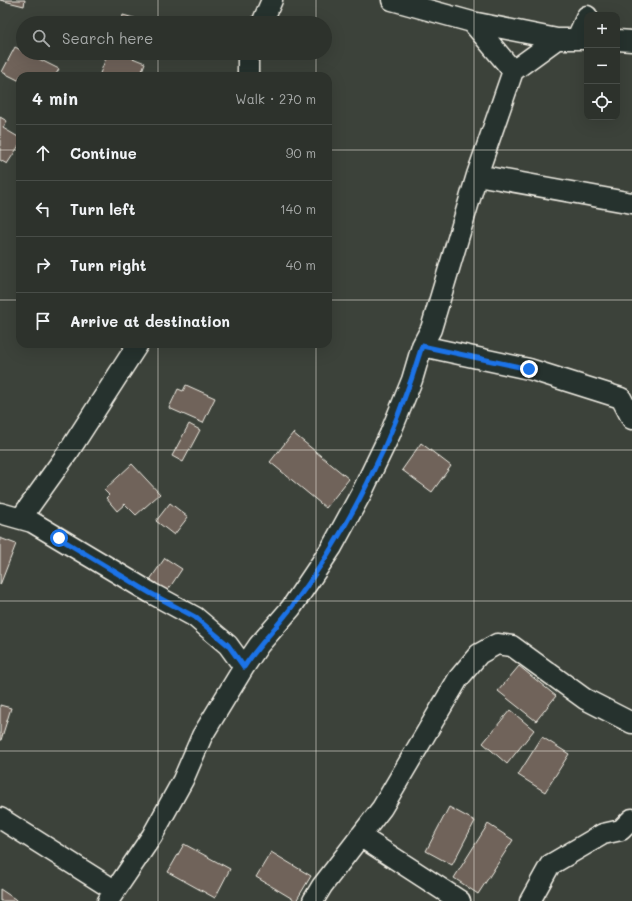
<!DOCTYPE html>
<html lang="en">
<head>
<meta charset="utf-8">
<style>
	:root { --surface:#2d322c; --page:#393e38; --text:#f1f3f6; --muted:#a7aaa9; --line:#484d48 }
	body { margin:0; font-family:Mali,sans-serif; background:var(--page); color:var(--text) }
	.controls { position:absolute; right:12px; top:12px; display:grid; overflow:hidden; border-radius:8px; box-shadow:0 4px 16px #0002 }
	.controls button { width:36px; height:36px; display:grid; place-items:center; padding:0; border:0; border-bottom:1px solid var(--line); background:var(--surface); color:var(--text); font:20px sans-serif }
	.stop { position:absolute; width:12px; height:12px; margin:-9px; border:3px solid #1a73e8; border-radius:50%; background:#fff }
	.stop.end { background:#1a73e8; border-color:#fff; box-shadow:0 1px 4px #0008 }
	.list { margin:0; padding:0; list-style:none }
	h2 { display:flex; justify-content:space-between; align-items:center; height:52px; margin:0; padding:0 16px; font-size:17px }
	h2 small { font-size:13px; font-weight:400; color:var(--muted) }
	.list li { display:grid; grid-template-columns:26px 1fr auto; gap:12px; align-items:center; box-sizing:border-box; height:56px; padding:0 16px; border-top:1px solid var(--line) }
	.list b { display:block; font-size:15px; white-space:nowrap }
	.list em { font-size:13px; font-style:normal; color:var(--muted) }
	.icon { flex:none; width:22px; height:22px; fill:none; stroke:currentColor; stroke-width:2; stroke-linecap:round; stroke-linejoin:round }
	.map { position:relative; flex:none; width:632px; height:901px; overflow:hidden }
	.search { position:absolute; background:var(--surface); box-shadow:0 4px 16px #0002; left:16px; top:16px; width:316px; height:44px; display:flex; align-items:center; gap:10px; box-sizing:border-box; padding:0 14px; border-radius:22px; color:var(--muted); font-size:15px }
	.panel { position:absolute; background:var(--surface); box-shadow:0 4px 16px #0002; left:16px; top:72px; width:316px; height:276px; border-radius:12px }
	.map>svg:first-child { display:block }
	.building { fill:#70645a; stroke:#f4f1e8 }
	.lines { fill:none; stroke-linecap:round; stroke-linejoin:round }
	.street-casing { stroke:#f4f1e8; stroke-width:23 }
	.street { stroke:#26332d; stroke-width:20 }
	.route { stroke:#1a73e8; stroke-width:5 }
	.grid { fill:none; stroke:#f4f1e8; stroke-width:1; stroke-opacity:0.55 }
</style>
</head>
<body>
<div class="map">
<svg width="632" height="901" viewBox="0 0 632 901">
	<rect width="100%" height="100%" fill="#3c423a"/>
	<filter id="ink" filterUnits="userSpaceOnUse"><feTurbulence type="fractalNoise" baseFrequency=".025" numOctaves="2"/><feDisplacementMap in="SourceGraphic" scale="8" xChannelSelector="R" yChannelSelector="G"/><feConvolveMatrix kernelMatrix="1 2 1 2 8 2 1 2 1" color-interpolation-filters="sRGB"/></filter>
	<g filter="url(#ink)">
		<path class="building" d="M0,0H25L24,6Z
			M123,15L152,23H121Z
			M15,47L59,69L55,76H20V81L2,72Z
			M108,53H120L145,63L140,76H99Z
			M0,117L7,121L3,128L20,138V144L7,164L0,160Z
			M186,385L215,398L203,423L169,408L178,389L183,391Z
			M189,424L200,430L183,462L172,456Z
			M293,433L349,479L326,508L270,462Z
			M421,443L451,466L432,492L402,470Z
			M132,464L160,494L136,515L125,504L117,511L106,498L109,495L104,490Z
			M170,503L188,517L174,535L156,521Z
			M0,538L16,544L0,585Z
			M165,558L182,569L166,593L149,581Z
			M519,666L556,696L536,721L498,691Z
			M0,705L11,708L1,740H0Z
			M510,710L534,730L507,764L483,743Z
			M542,737L569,754L545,792L518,775Z
			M449,807L475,821L452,865L426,851Z
			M488,824L513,840L478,894L454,878Z
			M184,844L230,869L215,898L168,872Z
			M271,852L311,876L296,901L256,877Z
			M0,889L18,901H0Z"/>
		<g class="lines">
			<g class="street-casing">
				<path id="street" d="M392,0L472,22L557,39H587
					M472,22L513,71
					M262,23L272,0
					M577,38L587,16
					M617,40L632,41
					M248,76V53
					M477,175L632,203
					M422,346L529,369L621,398L632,419
					M0,513L32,522L151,593L195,617L228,645L244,667
					M21,518L69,451L138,344
					M0,818L114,890
					M360,836L460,901
					M108,901L152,836L183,780L202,736L244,667L259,645L291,608L332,547L363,490L390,434L412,380L422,346L431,329L477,175L513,71L557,39
					M313,901L322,886L382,808L458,679L479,654L497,644L512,646L585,699L632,723
					M530,901L550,865L603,834L621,830L632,819"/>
			</g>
			<use href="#street" class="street"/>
		</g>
	</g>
	<g class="lines" filter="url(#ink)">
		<path class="route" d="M59,538L150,593L195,617L228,645L244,667C258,646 276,628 291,608C348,532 395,437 422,346L529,369"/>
	</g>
	<path class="grid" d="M158,0V23M316,0V23M474,0V901M158,53V76M316,53V76M0,150H20M328,150H632M0,300H20M328,300H632M158,344V901M316,344V901M0,450H632M0,601H632M0,751H632"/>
</svg>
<div class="controls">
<button>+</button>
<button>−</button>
<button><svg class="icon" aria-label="locate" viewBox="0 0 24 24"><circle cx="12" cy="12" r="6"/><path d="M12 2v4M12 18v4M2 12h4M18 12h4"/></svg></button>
</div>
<div class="stop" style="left:59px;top:538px"></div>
<div class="stop end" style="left:529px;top:369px"></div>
<div class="search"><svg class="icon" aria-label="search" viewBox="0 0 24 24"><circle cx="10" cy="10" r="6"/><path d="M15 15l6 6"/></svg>Search here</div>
<section class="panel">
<h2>4 min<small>Walk · 270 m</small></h2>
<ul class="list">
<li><svg class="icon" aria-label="ahead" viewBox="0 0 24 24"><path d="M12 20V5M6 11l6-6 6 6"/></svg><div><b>Continue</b></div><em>90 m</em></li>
<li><svg class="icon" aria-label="left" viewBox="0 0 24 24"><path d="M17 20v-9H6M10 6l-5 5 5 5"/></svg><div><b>Turn left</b></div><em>140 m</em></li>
<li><svg class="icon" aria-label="right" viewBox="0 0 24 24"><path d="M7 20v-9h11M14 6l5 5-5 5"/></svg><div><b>Turn right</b></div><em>40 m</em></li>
<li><svg class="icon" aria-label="arrive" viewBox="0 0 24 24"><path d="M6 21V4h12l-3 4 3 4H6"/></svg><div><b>Arrive at destination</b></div></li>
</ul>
</section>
</div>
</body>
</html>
